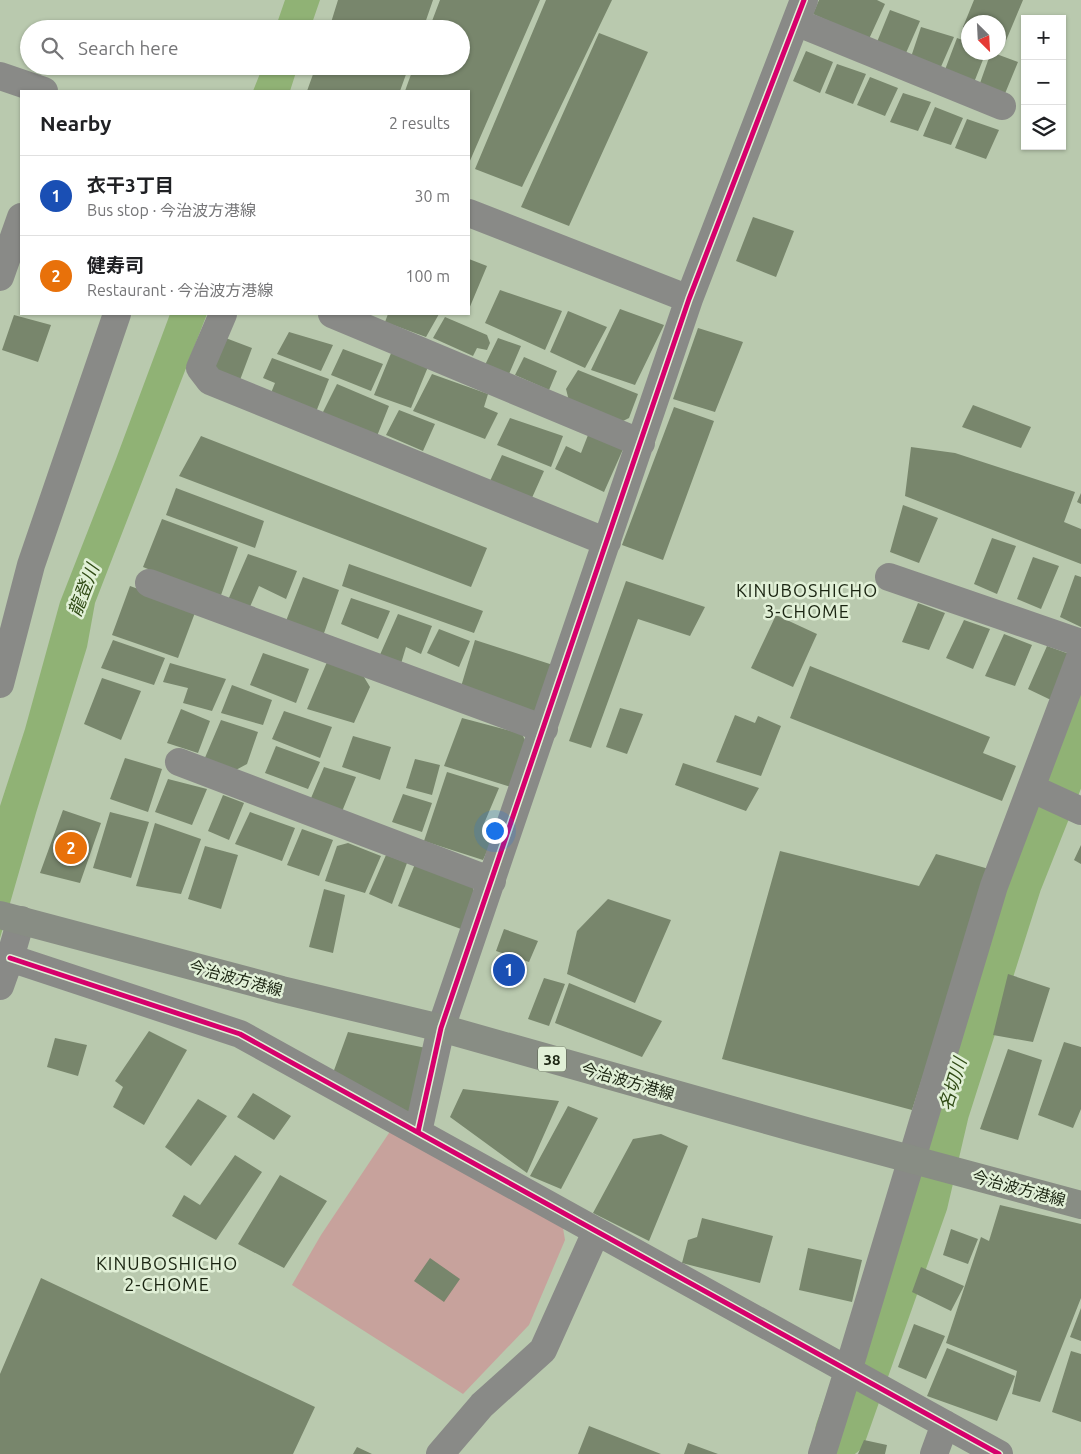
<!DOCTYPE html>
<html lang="en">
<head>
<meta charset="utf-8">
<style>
	:root { --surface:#fff; --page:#f2f2f2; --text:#202124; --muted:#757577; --line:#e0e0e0; --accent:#ea580c }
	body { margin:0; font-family:Ubuntu,"Noto Sans JP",sans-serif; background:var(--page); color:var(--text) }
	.controls { position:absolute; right:15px; top:15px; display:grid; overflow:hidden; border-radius:0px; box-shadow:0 1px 4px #0004 }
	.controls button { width:45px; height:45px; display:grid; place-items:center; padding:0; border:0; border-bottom:1px solid var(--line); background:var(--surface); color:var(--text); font:25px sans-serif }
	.compass { position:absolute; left:961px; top:15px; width:45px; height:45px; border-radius:50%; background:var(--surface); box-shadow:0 1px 4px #0004; rotate:156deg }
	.you { position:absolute; left:494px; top:830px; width:18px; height:18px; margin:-12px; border:4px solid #fff; border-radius:50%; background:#1a73e8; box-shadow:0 0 0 8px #1a73e833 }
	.badge { display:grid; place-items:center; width:32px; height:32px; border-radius:50%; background:var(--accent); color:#fff; font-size:16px; font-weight:700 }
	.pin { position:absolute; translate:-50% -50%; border:2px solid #fff; box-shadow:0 1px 5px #0006 }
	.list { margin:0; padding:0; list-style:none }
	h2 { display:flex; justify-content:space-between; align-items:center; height:65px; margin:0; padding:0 20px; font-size:21px }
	h2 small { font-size:16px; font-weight:400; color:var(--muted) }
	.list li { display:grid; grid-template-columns:32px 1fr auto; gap:15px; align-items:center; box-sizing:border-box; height:80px; padding:0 20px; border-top:1px solid var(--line) }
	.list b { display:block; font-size:19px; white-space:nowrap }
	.list p { margin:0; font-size:16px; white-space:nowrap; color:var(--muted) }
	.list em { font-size:16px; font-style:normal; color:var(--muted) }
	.icon { flex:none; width:28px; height:28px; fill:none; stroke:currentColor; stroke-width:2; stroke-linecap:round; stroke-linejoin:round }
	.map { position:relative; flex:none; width:1081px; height:1454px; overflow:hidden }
	.search { position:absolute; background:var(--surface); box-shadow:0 1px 4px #0004; left:20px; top:20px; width:450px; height:55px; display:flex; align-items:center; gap:12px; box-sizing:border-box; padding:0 18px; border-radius:28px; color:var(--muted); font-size:19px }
	.panel { position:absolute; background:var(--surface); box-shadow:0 1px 4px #0004; left:20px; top:90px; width:450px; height:225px; border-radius:0px }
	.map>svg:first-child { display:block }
	.green { fill:#c7a29c }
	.water { fill:#90b275 }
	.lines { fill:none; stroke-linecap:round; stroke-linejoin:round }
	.river { stroke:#90b275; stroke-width:52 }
	.building { fill:#78866c }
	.minor { stroke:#898a87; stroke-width:28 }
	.major { stroke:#888d84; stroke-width:28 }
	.cycleway-casing { stroke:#e1f0d7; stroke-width:8 }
	.cycleway { stroke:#d6006c; stroke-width:5 }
	.labels { text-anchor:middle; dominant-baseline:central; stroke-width:5; stroke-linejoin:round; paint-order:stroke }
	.shield { fill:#e1f0d7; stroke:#56624d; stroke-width:1 }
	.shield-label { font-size:15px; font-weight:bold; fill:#1b2512 }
	.street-label { font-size:16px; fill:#1b2512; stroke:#e1f0d7 }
	.water-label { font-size:18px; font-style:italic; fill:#314c16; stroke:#e1f0d7 }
	.neighbourhood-label { font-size:18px; letter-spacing:1px; fill:#1b2512; stroke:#e1f0d7 }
</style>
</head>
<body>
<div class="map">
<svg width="1081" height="1454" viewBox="0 0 1081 1454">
	<rect width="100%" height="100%" fill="#b9c9ae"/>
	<path class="green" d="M391,1130L563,1228L565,1240L529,1325L463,1394L292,1285L321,1235Z"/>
	<path class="water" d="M285,0H320L310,29H275Z
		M263,66H298L290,91H253Z
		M170,314H207L95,603L87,647L36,813L0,938V806L25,729L60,602L116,459Z
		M1081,700V738L1061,791L1044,786Z
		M1015,862L1032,868L1015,917L998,911Z
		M992,927L1012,933L998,981L977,975Z
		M963,1012L984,1019L950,1133L929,1127Z
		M921,1174L940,1180L882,1361L863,1355Z
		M852,1389L873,1395L852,1454H831Z"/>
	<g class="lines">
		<path class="river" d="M841,1432L922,1202L943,1112L1016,882L1081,718"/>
	</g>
	<path class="building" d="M338,0H433L423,29H329Z
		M440,0H540L469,163V91H405L414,66H461V29H429Z
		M546,0H612L522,187L475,169Z
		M819,0H877L885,4L869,39L813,14Z
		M974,0H1023L1005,43L998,40V22H968V29L963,27Z
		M890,10L920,21L906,53L877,42Z
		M921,27L954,37L940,69L910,60Z
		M599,33L648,52L569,226L521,207Z
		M957,38L968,42V52H986L973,85L943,75Z
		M806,51L833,62L820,93L793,81Z
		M991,52L1018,62L1004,96L979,86Z
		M837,64L866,74L853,104L825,93Z
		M316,66H409L400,91H307Z
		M870,77L898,88L885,116L857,105Z
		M903,93L931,102L918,131L890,122Z
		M935,107L963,118L951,145L923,136Z
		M967,119L999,130L986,159L955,148Z
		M753,217L794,231L776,277L736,261Z
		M469,259L487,266L469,309Z
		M500,290L562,311L545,350L485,323Z
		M620,309L664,325L635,385L591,370Z
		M568,311L607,327L585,368L550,352Z
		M388,314H439L426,337L385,322Z
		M14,315L51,325L38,362L2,350Z
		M445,317L487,335L490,343L487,350L477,348L473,356L433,338Z
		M698,328L743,342L715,412L673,399Z
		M289,332L333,345L321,371L277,354Z
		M223,337L252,348L240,380L217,371L212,359Z
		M498,338L521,346L509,374L485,365Z
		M394,346L430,362L411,408L374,395Z
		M343,349L383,364L371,391L331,375Z
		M524,357L557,371L549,390L515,375Z
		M272,358L329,379L316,412L271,393L275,383L263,378Z
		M578,370L638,394L629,418L621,422L569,401L566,389Z
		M432,374L488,394L484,407L498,413L485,439L413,411Z
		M337,384L389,406L377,436L322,414Z
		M973,405L1031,427L1021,448L962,427Z
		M674,407L714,421L663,560L622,545Z
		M399,410L435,424L423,451L386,435Z
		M510,418L563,436L551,467L497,445Z
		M588,435L624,447L604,492L555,469L566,446L581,453Z
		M201,436L487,548L471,587L179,476Z
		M911,447L955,453L1075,492L1064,522L1081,529V564L905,496Z
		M502,455L544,471L531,500L490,481Z
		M176,488L264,521L255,548L166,515Z
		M1081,493V504L1077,502Z
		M903,505L938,518L919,563L890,552Z
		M162,519L238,547L220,598L143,567Z
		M992,538L1016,546L997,594L974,584Z
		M248,554L297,571L286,599L259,586L249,609L228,600Z
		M1033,557L1059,566L1041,609L1017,599Z
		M349,564L483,611L474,633L342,586Z
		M1075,575L1081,577V627L1060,617Z
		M303,577L339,590L323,636L286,621Z
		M626,581L705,607L690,636L638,619L591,748L569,741Z
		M130,586L196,610L178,658L112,635Z
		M351,598L390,611L378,639L341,624Z
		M918,603L945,613L929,650L902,642Z
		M398,614L432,626L421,654L406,647L400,667L379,657Z
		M776,615L817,634L793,687L751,668Z
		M964,620L990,629L973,669L946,658Z
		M439,629L470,641L459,667L427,653Z
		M1004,634L1032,645L1015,686L985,676Z
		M113,640L165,658L154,685L101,668Z
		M475,640L553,665L535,719L460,690Z
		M1047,646L1072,655L1051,700L1028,689Z
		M263,653L309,669L296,703L250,685Z
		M327,662L361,672L370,687L354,723L307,709Z
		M170,663L226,679L212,711L183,703L188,688L163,682Z
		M810,666L990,737L983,753L1016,766L1002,801L790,718Z
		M102,678L141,691L121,740L84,724Z
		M232,685L272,700L263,725L221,713Z
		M620,708L643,714L627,754L606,747Z
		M181,709L210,721L198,753L167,743Z
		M284,711L332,727L320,758L272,739Z
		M735,715L755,723L758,716L781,726L761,776L716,762Z
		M462,718L522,734L530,750L511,787L444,766Z
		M221,720L258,732L247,764L234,771L204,760Z
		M353,736L391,747L380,780L342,767Z
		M276,746L320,762L308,789L265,773Z
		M125,758L162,769L148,812L110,799Z
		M415,759L440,765L432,795L406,788Z
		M683,763L759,788L746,811L675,785Z
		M324,767L356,777L341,814L309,803Z
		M447,772L499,788L483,826L497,829L483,860L424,841Z
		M168,779L207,789L192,825L155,812Z
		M403,794L432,803L422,832L392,822Z
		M223,795L244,803L229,840L208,831Z
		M63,810L101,823L80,883L40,873Z
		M110,812L149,822L131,878L93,868Z
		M250,812L295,828L282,861L235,844Z
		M155,823L201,839L181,894L136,886Z
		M302,829L333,840L319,876L287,865Z
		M348,843L381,856L365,893L325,881L337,846Z
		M1081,845V864L1074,860Z
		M205,846L238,855L221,909L188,899Z
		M780,851L919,886L936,854L989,869L912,1110L722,1059Z
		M386,855L407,863L392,904L369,894Z
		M415,864L472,884L475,896L461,929L398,906Z
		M324,889L345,895L333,953L309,947Z
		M608,899L671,920L635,1003L567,974L577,931Z
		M504,929L538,941L529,962L496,951Z
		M1008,974L1050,988L1033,1042L993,1035Z
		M544,978L565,984L549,1026L528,1019Z
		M569,983L662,1021L642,1057L555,1023Z
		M149,1031L187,1050L144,1125L113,1107L123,1087L115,1081Z
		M348,1032L426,1048L408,1120L329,1084Z
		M55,1038L87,1045L78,1076L47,1067Z
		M1064,1042L1081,1047V1109L1073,1128L1038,1115Z
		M1008,1049L1042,1060L1018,1140L980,1129Z
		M463,1089L559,1101L527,1173L450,1117Z
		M253,1093L291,1116L274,1140L237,1117Z
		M198,1099L227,1116L191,1166L165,1147Z
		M568,1106L598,1118L561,1189L530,1176Z
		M661,1134L688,1146L649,1241L593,1213L633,1139Z
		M235,1155L262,1172L216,1240L172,1216L184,1195L200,1205Z
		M280,1175L327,1201L284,1268L238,1244Z
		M1000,1205L1081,1224V1298L1040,1402L1012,1394L1017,1371L946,1343L981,1237L989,1241Z
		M702,1218L773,1236L760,1283L682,1263L688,1240L697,1237Z
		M951,1229L978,1239L968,1264L943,1255Z
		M808,1248L862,1260L852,1302L799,1290Z
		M430,1258L460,1279L444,1302L414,1281Z
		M921,1267L964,1286L951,1311L912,1292Z
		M41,1278L315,1407L293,1454H0V1374Z
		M1081,1308V1341L1070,1337Z
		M914,1324L945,1336L926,1379L898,1367Z
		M947,1348L1015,1376L997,1421L927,1396Z
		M1071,1351L1081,1354V1422L1052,1412Z
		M589,1426L661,1454H578Z
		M864,1440L887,1445L885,1454H858Z
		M688,1443L718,1454H684Z
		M357,1447L372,1454H353Z"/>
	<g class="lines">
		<path class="minor" d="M796,22L1002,106
			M0,76L44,91
			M469,213L689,299
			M0,277L21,217
			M223,314L200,368L210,381L607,542
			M332,314L641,443
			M889,577L1081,643
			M149,583L544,729
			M0,684L31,565L117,314
			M179,762L492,881
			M1031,788L1081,811
			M10,958L240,1034L999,1454
			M0,986L10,958L21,920
			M418,1132L441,1028L689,299L804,0
			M440,1454L482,1405L543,1350L596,1232
			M822,1454L848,1371L994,886L1081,655
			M934,1454L945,1424"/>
		<path class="major" d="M0,915L282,990L441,1028L806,1131L1081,1205"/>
		<g class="cycleway-casing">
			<path id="cycleway" d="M10,958L240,1034L999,1454
				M418,1132L441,1028L689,299L804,0"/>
		</g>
		<use href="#cycleway" class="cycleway"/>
	</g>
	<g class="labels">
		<rect class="shield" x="538" y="1046.5" width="28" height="25" rx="4"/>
		<g class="shield-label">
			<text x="552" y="1059">38</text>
		</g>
		<g class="street-label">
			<text transform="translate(236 978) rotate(15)">今治波方港線</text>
			<text transform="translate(628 1081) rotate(16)">今治波方港線</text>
			<text transform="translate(1019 1188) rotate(15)">今治波方港線</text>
		</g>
		<g class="water-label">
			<text transform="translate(83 590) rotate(-69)">龍登川</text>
			<text transform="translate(952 1084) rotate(-73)">名切川</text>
		</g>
		<g class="neighbourhood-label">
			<text x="807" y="590">KINUBOSHICHO<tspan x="807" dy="21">3-CHOME</tspan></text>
			<text x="167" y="1263">KINUBOSHICHO<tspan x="167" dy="21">2-CHOME</tspan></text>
		</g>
	</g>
</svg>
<div class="controls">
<button>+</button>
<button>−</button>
<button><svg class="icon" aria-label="layers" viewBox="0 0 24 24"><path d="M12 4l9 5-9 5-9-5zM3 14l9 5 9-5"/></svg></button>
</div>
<svg class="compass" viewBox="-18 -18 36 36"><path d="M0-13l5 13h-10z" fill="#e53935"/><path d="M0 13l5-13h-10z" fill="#757577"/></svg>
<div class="you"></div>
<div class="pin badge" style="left:509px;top:970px;background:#1a4fb4">1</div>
<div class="pin badge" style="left:71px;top:848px;background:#e8710a">2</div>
<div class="search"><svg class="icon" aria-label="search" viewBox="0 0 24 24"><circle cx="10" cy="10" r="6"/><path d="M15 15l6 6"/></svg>Search here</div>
<section class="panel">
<h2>Nearby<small>2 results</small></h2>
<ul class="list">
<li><span class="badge" style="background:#1a4fb4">1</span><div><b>衣干3丁目</b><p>Bus stop · 今治波方港線</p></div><em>30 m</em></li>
<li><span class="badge" style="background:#e8710a">2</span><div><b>健寿司</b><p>Restaurant · 今治波方港線</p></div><em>100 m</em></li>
</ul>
</section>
</div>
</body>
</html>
